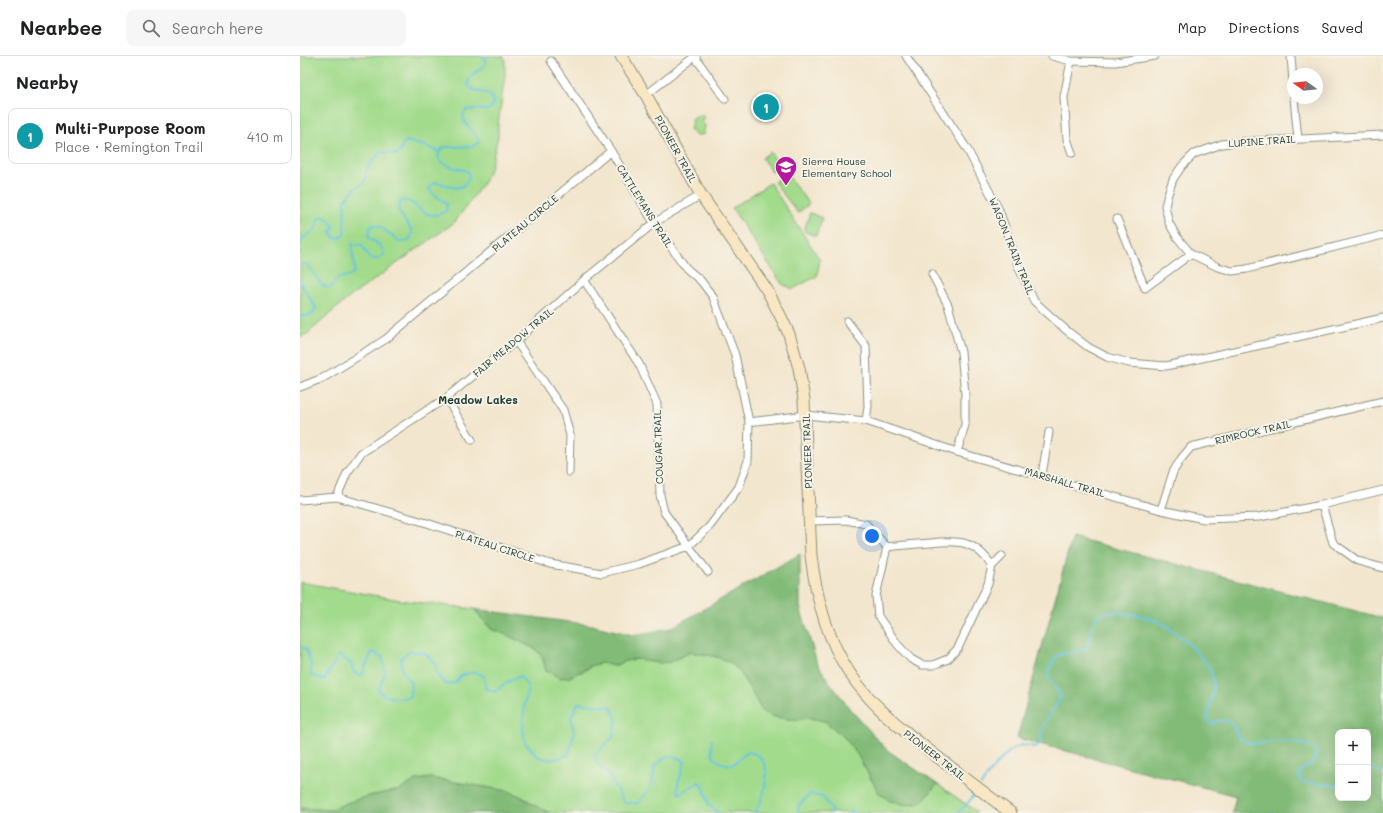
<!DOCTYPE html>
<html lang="en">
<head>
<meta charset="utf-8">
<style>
	:root { --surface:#fff; --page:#f6f6f6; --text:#202124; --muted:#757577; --line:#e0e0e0; --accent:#b45309 }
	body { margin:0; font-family:Mali,sans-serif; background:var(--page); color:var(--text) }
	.controls { position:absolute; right:12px; bottom:12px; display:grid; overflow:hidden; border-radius:8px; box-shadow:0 4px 16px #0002 }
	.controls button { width:36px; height:36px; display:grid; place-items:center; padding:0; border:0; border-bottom:1px solid var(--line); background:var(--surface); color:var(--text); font:20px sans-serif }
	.compass { position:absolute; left:987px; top:12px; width:36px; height:36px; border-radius:50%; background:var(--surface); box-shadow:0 4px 16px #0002; rotate:285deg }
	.you { position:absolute; left:572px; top:480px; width:14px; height:14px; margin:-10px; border:3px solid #fff; border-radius:50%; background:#1a73e8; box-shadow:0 0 0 6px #1a73e833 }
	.badge { display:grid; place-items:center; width:26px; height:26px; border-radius:50%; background:var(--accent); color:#fff; font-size:13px; font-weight:700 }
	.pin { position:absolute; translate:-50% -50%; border:2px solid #fff; box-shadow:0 1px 4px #0006 }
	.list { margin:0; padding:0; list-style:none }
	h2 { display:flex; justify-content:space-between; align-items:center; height:52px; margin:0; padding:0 16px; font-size:17px }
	h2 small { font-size:13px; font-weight:400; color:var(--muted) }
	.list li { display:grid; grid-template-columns:26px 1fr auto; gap:12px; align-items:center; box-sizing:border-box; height:56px; margin:0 8px 8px; padding:0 8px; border:1px solid var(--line); border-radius:8px }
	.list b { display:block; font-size:15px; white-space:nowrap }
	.list p { margin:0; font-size:13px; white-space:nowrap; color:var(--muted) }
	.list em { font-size:13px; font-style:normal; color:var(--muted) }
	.icon { flex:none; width:22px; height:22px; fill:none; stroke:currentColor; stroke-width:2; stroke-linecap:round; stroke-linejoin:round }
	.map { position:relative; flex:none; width:1083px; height:757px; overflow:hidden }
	header { display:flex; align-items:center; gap:24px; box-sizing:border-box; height:56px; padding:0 20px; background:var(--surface); border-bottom:1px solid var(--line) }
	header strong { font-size:19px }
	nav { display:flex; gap:22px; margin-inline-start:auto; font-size:14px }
	.search { width:280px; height:36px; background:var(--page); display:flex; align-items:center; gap:10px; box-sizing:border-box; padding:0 14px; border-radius:8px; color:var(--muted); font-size:15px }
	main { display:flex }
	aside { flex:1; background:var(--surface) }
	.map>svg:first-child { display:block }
	.green { fill:#a3db8d; stroke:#618c60 }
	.forest { fill:#82bb78; stroke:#507c56; fill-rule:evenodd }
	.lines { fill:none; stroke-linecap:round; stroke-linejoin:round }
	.stream { stroke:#62c4e1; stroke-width:2 }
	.street-casing { stroke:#899281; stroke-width:9 }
	.secondary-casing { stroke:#899281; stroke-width:13 }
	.street { stroke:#fff; stroke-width:7 }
	.secondary { stroke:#f9e7c3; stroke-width:11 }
	.labels { text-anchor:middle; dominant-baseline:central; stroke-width:4; stroke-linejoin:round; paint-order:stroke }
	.street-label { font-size:10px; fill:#1f3d34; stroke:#f7f3e8 }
	.poi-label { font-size:10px; fill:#1f3d34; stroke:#f7f3e8; text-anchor:start }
	.neighbourhood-label { font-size:11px; font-weight:bold; fill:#1f3d34; stroke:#f7f3e8 }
</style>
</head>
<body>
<header>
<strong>Nearbee</strong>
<div class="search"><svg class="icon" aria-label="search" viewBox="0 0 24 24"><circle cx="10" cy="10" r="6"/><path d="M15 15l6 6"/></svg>Search here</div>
<nav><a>Map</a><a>Directions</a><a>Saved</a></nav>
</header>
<main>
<aside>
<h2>Nearby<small></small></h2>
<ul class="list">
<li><span class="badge" style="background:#0f9aa8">1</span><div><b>Multi-Purpose Room</b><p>Place · Remington Trail</p></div><em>410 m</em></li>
</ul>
</aside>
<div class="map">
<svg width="1083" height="757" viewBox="0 0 1083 757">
	<rect width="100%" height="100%" fill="#f7f3e8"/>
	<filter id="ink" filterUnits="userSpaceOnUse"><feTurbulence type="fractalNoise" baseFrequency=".025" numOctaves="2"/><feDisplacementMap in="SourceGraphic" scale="8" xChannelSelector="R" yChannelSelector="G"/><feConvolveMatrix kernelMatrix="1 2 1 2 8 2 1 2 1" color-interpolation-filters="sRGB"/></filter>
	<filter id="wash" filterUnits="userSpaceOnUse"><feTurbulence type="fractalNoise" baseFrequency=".012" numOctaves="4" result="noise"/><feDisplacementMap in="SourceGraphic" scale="16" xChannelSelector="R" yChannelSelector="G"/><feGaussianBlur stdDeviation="0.9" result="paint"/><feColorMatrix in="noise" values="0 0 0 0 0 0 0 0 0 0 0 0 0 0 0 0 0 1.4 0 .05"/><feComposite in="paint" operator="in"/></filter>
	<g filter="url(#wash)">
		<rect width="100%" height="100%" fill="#f3e6ce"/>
		<path class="green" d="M0,0H203L205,3V19L198,69V81L190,113L184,126L155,166L46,244L7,278L0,281Z
			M398,59H402L405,61L401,65L405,69L404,78L396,80L390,73L393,63Z
			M470,96L480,110L472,116L462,102Z
			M486,117L509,148L498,157L474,126Z
			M470,127L520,204L517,220L493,233L482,228L432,152Z
			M510,157L522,162L516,180L504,175Z
			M0,526L100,544L174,553L191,573L207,579L237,594L243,603L246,615L282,616L293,609L302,607L314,610L325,605L338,603L357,607L369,606L391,596L417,601L430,606L440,616L463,656L496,664L509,662L525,665L545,682L557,698L572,725L621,747L637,728L677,756L676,757H250L234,750L228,744L209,735L131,722L116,724L100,734L69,740L46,747L31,754L0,752Z"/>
		<path class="forest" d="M772,481L1083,562V757H932L936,740L717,682ZM1038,676H1068V742H1038Z
			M500,498V551L517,607L528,624L550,653L587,694L637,728L621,747L606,749L590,745L579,737L557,698L545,682L525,665L509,662L496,664L474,661L463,656L440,616L430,606L417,601L391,596L369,606L357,607L337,603L325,605L314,610L302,607L293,609L270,621L261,622L246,615L243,603L237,594L207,579L191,573L174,553L291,569L333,579L371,572Z
			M131,722L209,735C224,741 235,751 250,757H0V752L31,754L46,747L69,740L100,734L116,724Z"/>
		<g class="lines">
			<path class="stream" d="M0,188L4,181L15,174L18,164L21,160H24L34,170L31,175L34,182H40L44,179L45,144L55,132L64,127C66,122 65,116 68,111C71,105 78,103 80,96L93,97L96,99L100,96L103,87L107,85C118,89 129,90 139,96
				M0,208H6L9,211L23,230L29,232L33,229L39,221C67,222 48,203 53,188L62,189L69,202C76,204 79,204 84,199C83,188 75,187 68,181L70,172L73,169L81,171L100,186H104L110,183L112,175L98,154L101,145C118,141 121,169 146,155L147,148L132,137L129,132L132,128L136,126L156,132L163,130L169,123L168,116C158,111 143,112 138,101C139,97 140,94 143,92C151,88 166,95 179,87C179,77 165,74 163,59L167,53L188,54C196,49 195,41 186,37C180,34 165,36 169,24C171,17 181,14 185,8V3L182,0
				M0,226L16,252L13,258L6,260H0
				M0,591L6,593L11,608V619L24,624L39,599L51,608L54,617L62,619L72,596L82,601L85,617L78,634C86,643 98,643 110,641L111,628L102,614L101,602L110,595L125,597L135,607L137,619L145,628L155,627L162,619L175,616L184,620L185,632L195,636L205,627L220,620L228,631L224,651L223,673L225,686L237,700L251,704L268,699L274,677L271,661L278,647L311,651L317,664L312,682L295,699L298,708L309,719L324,747H338C351,732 354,729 354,710C367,699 370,697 385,705L377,731L379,738L399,726L404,732L409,749L419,757
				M412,684C410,701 414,707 432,709L448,696C477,700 465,741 455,757
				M1068,709L1083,718
				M681,729C688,718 706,694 719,690C723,688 730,690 734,691L740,688C742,682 741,674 744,669C748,657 758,651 761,639L749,624V614L752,607L758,599L786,593C792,584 788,568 798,560C806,555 813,556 822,557C853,560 868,568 891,590C898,598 905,604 910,614C917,630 911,646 907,661L911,668C918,664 929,661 934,671C936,675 937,680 940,683C944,686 947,687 952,688C973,686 997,682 1015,693L1016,699L1012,708L1002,713L999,720L1001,725C1013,729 1025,727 1038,730
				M498,757L499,749L510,738L523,741L531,753V757
				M549,757L552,755L554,757
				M656,757L665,751L676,736"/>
		</g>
	</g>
	<g filter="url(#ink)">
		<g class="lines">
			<g class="street-casing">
				<path id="street" d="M606,0L667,93L699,154L719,212L734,245L766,274L788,291L807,301L829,307L866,310L1083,262
					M752,0L771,5L815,6L855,0
					M991,0L993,26
					M395,1L425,43
					M771,5L764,41L767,83L772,97
					M346,39L396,0
					M994,42L998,83
					M1083,79L937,86L922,88L894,98L882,110L873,123L868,138L865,150L869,167L877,181L891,198L918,211L932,215L947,213L1083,179
					M817,163L845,232L891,198
					M632,218L648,249L661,296L665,338V369L657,396
					M284,224L339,308L357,348L360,439L364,456L408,516
					M547,265L566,290L568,351L566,365
					M216,285L263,354L270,379L269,416
					M0,331L23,322L86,283L311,95
					M146,342L172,384
					M449,366L506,359L566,365L657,396L861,454L904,463L959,461L1022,449L1083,434
					M742,419L749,376
					M37,441L47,417L61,397L146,342L216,285L284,224L354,167L401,139
					M0,444L37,441L127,467L250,508L302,517L339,508L389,490L410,470L439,431L448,405L449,366L435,299L413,241L401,225L386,212L354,167L311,95L251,5
					M1022,449L1033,487L1058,505L1083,512
					M861,454L873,416L881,403L891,391L1083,345
					M510,465L546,464L566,468L587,491L576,540L578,560L598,589L611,603L622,609H633L648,603L658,592L688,528L692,510C675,484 659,484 630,487C616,488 601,489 587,491
					M692,510L702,500"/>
			</g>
			<g class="secondary-casing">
				<path id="secondary" d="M321,0L346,39L401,139L467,234L481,261L489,278L499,312L504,344L511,500C516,540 526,581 549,616C569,647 598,670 626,692C654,714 683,736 711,757"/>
			</g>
			<use href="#street" class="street"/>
			<use href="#secondary" class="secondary"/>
		</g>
	</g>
	<defs>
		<g id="school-pin" transform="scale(1.15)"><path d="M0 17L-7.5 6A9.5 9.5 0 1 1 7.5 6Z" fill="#b5179e" stroke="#f7f3e8"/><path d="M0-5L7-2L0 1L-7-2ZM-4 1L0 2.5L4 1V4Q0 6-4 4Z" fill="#fff"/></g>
	</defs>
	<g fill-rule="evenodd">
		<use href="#school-pin" x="486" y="111"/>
	</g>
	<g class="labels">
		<g class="street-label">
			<text transform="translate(962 85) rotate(-4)">LUPINE TRAIL</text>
			<text transform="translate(376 93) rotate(61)">PIONEER TRAIL</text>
			<text transform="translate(345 150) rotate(58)">CATTLEMANS TRAIL</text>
			<text transform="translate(225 167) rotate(-40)">PLATEAU CIRCLE</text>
			<text transform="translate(712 190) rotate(68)">WAGON TRAIN TRAIL</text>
			<text transform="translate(213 286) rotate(-40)">FAIR MEADOW TRAIL</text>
			<text transform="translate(953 376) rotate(-13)">RIMROCK TRAIL</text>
			<text transform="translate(358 391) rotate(-92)">COUGAR TRAIL</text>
			<text transform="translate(507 395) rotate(-92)">PIONEER TRAIL</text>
			<text transform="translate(765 426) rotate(16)">MARSHALL TRAIL</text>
			<text transform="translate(195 490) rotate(18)">PLATEAU CIRCLE</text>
			<text transform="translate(635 699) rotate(38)">PIONEER TRAIL</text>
		</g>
		<g class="poi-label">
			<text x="502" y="105">Sierra House<tspan x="502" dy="12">Elementary School</tspan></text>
		</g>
		<g class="neighbourhood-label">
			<text x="178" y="343">Meadow Lakes</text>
		</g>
	</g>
</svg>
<div class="controls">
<button>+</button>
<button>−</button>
</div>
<svg class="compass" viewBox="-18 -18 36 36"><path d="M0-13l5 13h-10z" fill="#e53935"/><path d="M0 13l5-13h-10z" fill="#757577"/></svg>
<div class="you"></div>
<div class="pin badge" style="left:466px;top:51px;background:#0f9aa8">1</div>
</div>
</main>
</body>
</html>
